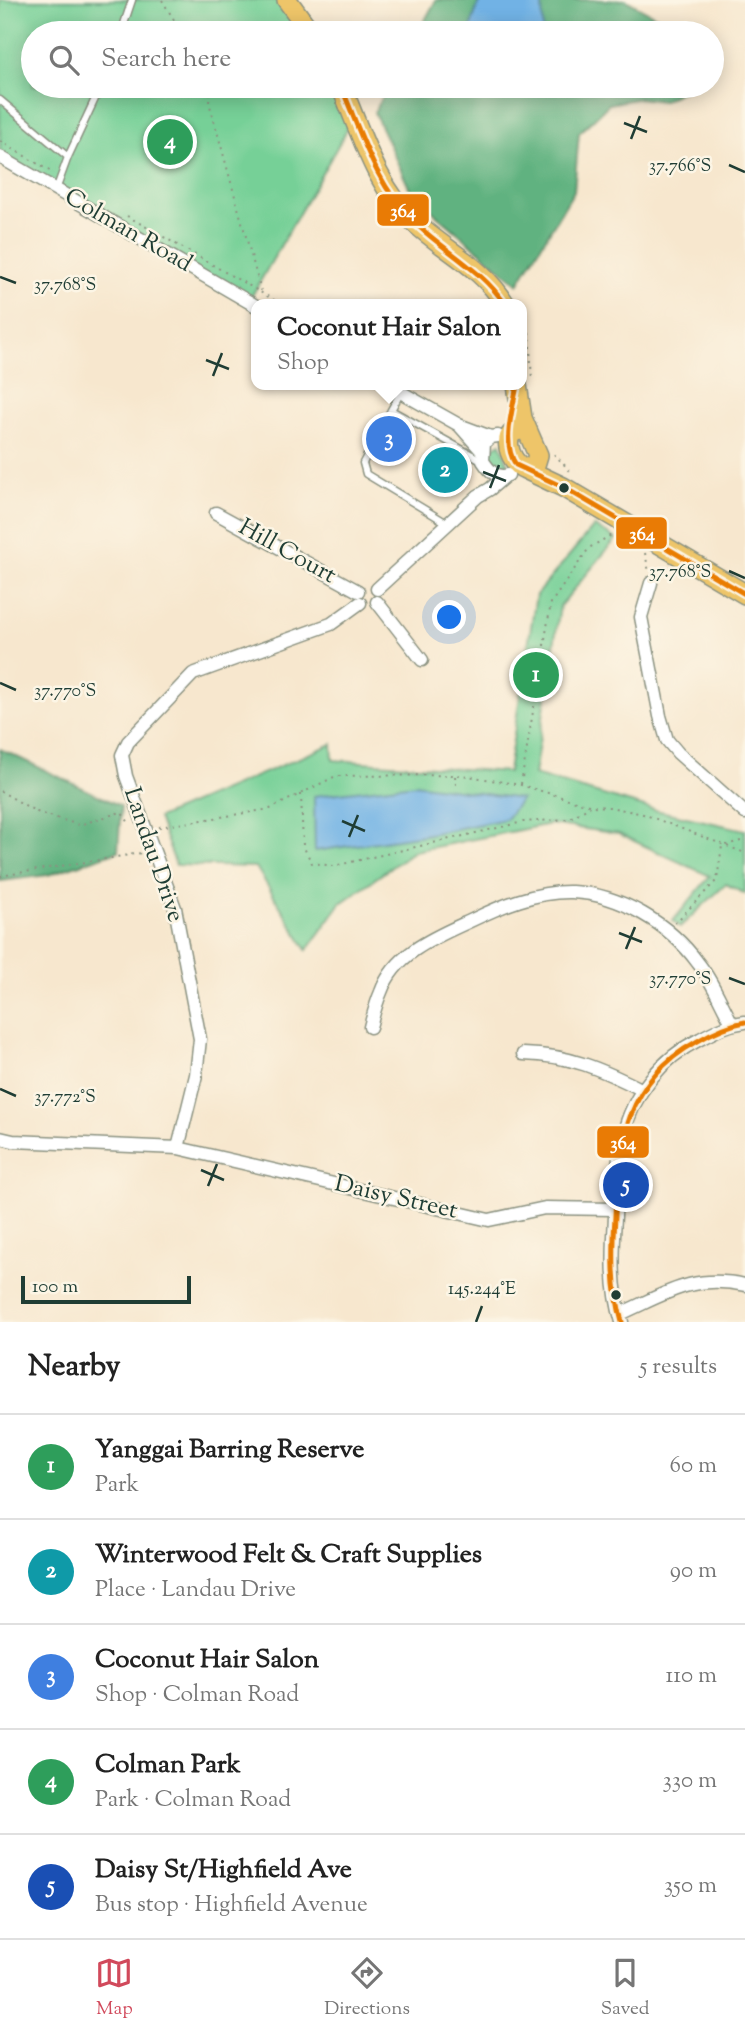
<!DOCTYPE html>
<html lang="en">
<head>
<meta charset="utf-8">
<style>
	:root { --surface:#fff; --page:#f2f2f2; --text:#222; --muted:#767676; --line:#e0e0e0; --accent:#d1495b }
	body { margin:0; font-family:"Sorts Mill Goudy",serif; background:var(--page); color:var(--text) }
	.scale { position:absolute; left:21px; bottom:18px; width:170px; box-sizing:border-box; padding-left:7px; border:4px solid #1f3d34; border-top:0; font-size:19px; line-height:24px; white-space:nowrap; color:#1f3d34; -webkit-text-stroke:5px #fcf5e5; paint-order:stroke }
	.you { position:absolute; left:450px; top:618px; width:24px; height:24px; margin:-18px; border:5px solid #fff; border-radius:50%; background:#1a73e8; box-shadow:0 0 0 10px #1a73e833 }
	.badge { display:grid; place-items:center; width:46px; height:46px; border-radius:50%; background:var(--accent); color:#fff; font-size:23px; font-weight:700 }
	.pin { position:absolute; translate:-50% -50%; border:4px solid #fff; box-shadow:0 2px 7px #0006 }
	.popup { position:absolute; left:251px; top:299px; width:276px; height:91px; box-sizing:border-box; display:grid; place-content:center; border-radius:14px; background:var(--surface); filter:drop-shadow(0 2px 5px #0005); font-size:23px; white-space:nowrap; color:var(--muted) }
	.popup b { font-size:26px; color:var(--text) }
	.popup::after { content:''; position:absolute; left:50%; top:100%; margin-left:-14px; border:14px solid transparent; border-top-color:var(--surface) }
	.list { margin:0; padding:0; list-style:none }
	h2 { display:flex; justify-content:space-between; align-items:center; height:91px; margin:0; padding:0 28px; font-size:30px }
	h2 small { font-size:23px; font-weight:400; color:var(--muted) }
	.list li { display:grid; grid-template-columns:46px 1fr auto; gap:21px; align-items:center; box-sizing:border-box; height:105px; padding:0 28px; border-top:2px solid var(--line) }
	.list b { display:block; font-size:26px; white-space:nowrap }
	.list p { margin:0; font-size:23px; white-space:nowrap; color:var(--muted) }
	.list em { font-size:23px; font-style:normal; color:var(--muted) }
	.icon { flex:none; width:38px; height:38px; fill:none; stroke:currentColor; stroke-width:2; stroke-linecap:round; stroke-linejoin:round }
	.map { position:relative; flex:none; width:745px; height:1322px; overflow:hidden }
	.search { position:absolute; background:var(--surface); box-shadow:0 4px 18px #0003; left:21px; right:21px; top:21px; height:77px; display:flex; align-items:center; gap:18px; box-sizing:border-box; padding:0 24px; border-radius:38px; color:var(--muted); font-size:26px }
	.sheet { height:616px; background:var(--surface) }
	nav { display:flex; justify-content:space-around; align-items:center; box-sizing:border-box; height:98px; border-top:2px solid var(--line); background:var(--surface); font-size:19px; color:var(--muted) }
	nav a { display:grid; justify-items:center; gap:4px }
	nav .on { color:var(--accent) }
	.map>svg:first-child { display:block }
	.green { fill:#76d097; stroke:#4a8666; stroke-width:2 }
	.forest { fill:#60b280; stroke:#40785a; stroke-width:2 }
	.water { fill:#71b2e5; stroke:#48788c; stroke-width:2 }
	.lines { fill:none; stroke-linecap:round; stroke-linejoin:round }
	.lane-casing { stroke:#8b9281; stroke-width:9 }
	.street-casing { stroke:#8b9281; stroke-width:15 }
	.primary-casing { stroke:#8b9281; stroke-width:22 }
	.path { stroke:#8b9281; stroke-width:2; stroke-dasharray:2 5; stroke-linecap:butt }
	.lane { stroke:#fff; stroke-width:6 }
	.street { stroke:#fff; stroke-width:12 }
	.primary { stroke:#eec569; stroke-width:19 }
	.bus-1-casing { stroke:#fcf5e5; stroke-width:10 }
	.bus-1 { stroke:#e97b05; stroke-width:5 }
	.ticks { fill:none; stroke:#1f3d34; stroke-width:2.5 }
	.bus-dot { fill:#1f3d34; stroke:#fcf5e5; stroke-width:2.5 }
	.labels { text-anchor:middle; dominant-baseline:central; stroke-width:5; stroke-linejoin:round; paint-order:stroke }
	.street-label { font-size:24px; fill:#1f3d34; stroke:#fcf5e5 }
	.ticks-label { font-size:18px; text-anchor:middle; fill:#1f3d34; stroke:#fcf5e5; stroke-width:5; stroke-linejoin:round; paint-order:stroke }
	.line-badge { stroke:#fcf5e5; stroke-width:2.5 }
	.badge-label { font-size:19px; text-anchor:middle; font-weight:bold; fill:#fff }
</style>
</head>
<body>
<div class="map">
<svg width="745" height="1322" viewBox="0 0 745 1322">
	<rect width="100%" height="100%" fill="#fcf5e5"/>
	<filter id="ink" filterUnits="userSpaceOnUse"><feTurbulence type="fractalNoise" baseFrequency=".0143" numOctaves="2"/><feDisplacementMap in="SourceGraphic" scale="14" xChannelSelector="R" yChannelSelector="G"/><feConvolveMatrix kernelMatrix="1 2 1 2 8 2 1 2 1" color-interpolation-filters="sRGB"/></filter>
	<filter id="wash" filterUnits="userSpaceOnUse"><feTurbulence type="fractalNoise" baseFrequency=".00686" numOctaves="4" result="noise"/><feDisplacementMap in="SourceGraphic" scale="28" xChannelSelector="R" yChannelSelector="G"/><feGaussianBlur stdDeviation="1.57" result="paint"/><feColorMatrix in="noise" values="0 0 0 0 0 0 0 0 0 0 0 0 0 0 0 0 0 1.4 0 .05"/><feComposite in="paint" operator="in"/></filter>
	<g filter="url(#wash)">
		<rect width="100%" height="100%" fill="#f7e7ce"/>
		<path class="green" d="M0,0H276L307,33H33V86H335L348,128L249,301L0,156Z
			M501,443L510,470L507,472L489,467L490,449Z
			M594,526L616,539L560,606L534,775L655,810L745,830V894L726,884L680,927L673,921L710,876L619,834L550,824L414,851L341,903L307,950L256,867L176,865L158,818L332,744L333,760L508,772L536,595Z"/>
		<path class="forest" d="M436,0H626L686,33H418Z
			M389,86H691L663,101L640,98L609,104L579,133L574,191L518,284L412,194L374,112Z
			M0,749L121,806L118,851L48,875L0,881Z"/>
		<path class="water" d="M483,0H542L543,33H469L478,4Z
			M415,784L521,799L506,819L424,835L315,851L314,796Z"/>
	</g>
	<g filter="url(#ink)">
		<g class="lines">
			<g class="lane-casing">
				<path id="lane" d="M121,33L132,0
					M0,100L68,157L56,190
					M68,157L101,86
					M401,392L391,410L483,461
					M391,410L363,463L366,474L447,523"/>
			</g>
			<g class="street-casing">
				<path id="street" d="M0,157L256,306
					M388,385L459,425L491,437
					M459,425L482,451
					M498,436L491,437L484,443L483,461C489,470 496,479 508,475
					M216,513L358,591
					M651,583L641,617L660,716L667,740L678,753L745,813
					M377,589L478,496L490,489L504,477
					M377,602L422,660
					M370,1027C373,1016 376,1003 381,992C395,953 435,937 470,921C501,906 536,891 572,892C620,894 670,924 698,963C712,980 721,1004 732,1023
					M523,1054C570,1055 601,1069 643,1090
					M0,1138L13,1141L178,1148L196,1075L200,1039L175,908L126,776L122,755L128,742L193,674L331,624L360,603
					M178,1148L489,1220L545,1208L615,1209
					M620,1314C667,1293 692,1274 745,1285
					M622,1322C611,1287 613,1253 615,1216C616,1191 617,1159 623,1136C633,1093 662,1058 700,1039C715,1031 728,1024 745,1022"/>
			</g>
			<g class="primary-casing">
				<path id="primary" d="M287,0L311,33
					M341,86C361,132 376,187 414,222C445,251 483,267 505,304
					M517,385L522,418L538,455L535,465L525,469C507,462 499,425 526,431
					M525,469L563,487L745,594"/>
			</g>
			<path class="path" d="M162,0L182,33
				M211,86L209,102L261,291
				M0,141L53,173
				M127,216L281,304
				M529,332L532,380
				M554,454L572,473
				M645,553L649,572
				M455,776L456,785
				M521,784L551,603L589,548L613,534
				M0,791L37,812L79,825L121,812L130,824
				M301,794L303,846L312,863L334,866L523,822L568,819L590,807
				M159,827L270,809L336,776L462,775L521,785L592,806L610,807L643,814L745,853
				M0,876L141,853
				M675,923L717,880L722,846L745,840"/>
			<use href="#lane" class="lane"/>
			<use href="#street" class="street"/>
			<use href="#primary" class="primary"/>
			<g class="bus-1-casing">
				<path id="bus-1" d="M341,86C361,133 376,186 414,222C444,251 481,269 505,304
					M517,385C513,409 501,443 516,465L563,487L745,594
					M622,1322C612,1287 613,1252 615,1216C618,1143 626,1081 696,1042C711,1033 727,1025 745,1022"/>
			</g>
			<use href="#bus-1" class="bus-1"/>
		</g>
	</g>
	<path class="ticks" d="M624,123L647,132M631,139L640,116M729,165L745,172M0,277L16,283M206,360L229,369M213,376L222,353M483,472L506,481M490,488L499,465M729,571L745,578M0,683L16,690M342,821L365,831M349,837L358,815M619,933L642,942M626,949L635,927M729,978L745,984M0,1089L16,1096M201,1170L224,1180M208,1186L217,1164M476,1322L482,1306"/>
	<g class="bus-dot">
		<circle cx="564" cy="488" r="6"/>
		<circle cx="616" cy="1295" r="6"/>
	</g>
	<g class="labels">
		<g class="street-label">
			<text transform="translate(128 231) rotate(30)">Colman Road</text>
			<text transform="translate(287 552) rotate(29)">Hill Court</text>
			<text transform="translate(153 855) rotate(71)">Landau Drive</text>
			<text transform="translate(396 1198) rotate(13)">Daisy Street</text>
		</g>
	</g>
	<g class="ticks-label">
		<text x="680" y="171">37.766°S</text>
		<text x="65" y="290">37.768°S</text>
		<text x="680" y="577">37.768°S</text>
		<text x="65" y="696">37.770°S</text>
		<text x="680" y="984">37.770°S</text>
		<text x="65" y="1102">37.772°S</text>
		<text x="482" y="1294">145.244°E</text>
	</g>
	<g class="line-badge">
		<rect x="376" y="193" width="54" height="34" rx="7" fill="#e97b05"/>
		<rect x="615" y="516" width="53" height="34" rx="7" fill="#e97b05"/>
		<rect x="596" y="1125" width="54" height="34" rx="7" fill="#e97b05"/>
	</g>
	<g class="badge-label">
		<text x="403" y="217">364</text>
		<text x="642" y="540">364</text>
		<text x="623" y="1149">364</text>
	</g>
</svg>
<div class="scale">100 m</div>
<div class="you"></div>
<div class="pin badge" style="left:536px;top:675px;background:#2e9e5b">1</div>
<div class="pin badge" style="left:445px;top:470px;background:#0f9aa8">2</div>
<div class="pin badge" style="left:389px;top:439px;background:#3f7fe0">3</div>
<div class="popup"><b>Coconut Hair Salon</b>Shop</div>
<div class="pin badge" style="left:170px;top:142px;background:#2e9e5b">4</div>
<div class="pin badge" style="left:626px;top:1185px;background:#1a4fb4">5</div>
<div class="search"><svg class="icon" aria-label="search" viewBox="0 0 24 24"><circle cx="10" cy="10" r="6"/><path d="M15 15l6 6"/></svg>Search here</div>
</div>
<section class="sheet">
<h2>Nearby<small>5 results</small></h2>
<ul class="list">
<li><span class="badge" style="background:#2e9e5b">1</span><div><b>Yanggai Barring Reserve</b><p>Park</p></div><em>60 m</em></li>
<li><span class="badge" style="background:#0f9aa8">2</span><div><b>Winterwood Felt &amp; Craft Supplies</b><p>Place · Landau Drive</p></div><em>90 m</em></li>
<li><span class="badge" style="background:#3f7fe0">3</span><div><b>Coconut Hair Salon</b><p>Shop · Colman Road</p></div><em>110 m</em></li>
<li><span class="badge" style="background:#2e9e5b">4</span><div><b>Colman Park</b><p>Park · Colman Road</p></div><em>330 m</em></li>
<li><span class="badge" style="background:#1a4fb4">5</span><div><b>Daisy St/Highfield Ave</b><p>Bus stop · Highfield Avenue</p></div><em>350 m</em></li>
</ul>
</section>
<nav>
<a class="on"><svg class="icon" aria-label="map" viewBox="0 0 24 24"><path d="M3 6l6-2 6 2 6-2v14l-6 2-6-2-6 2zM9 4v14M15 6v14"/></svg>Map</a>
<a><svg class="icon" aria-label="directions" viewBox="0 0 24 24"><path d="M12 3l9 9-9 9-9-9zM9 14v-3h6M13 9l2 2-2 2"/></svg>Directions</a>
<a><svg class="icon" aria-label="saved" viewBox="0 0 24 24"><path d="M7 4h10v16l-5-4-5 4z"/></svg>Saved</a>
</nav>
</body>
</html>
